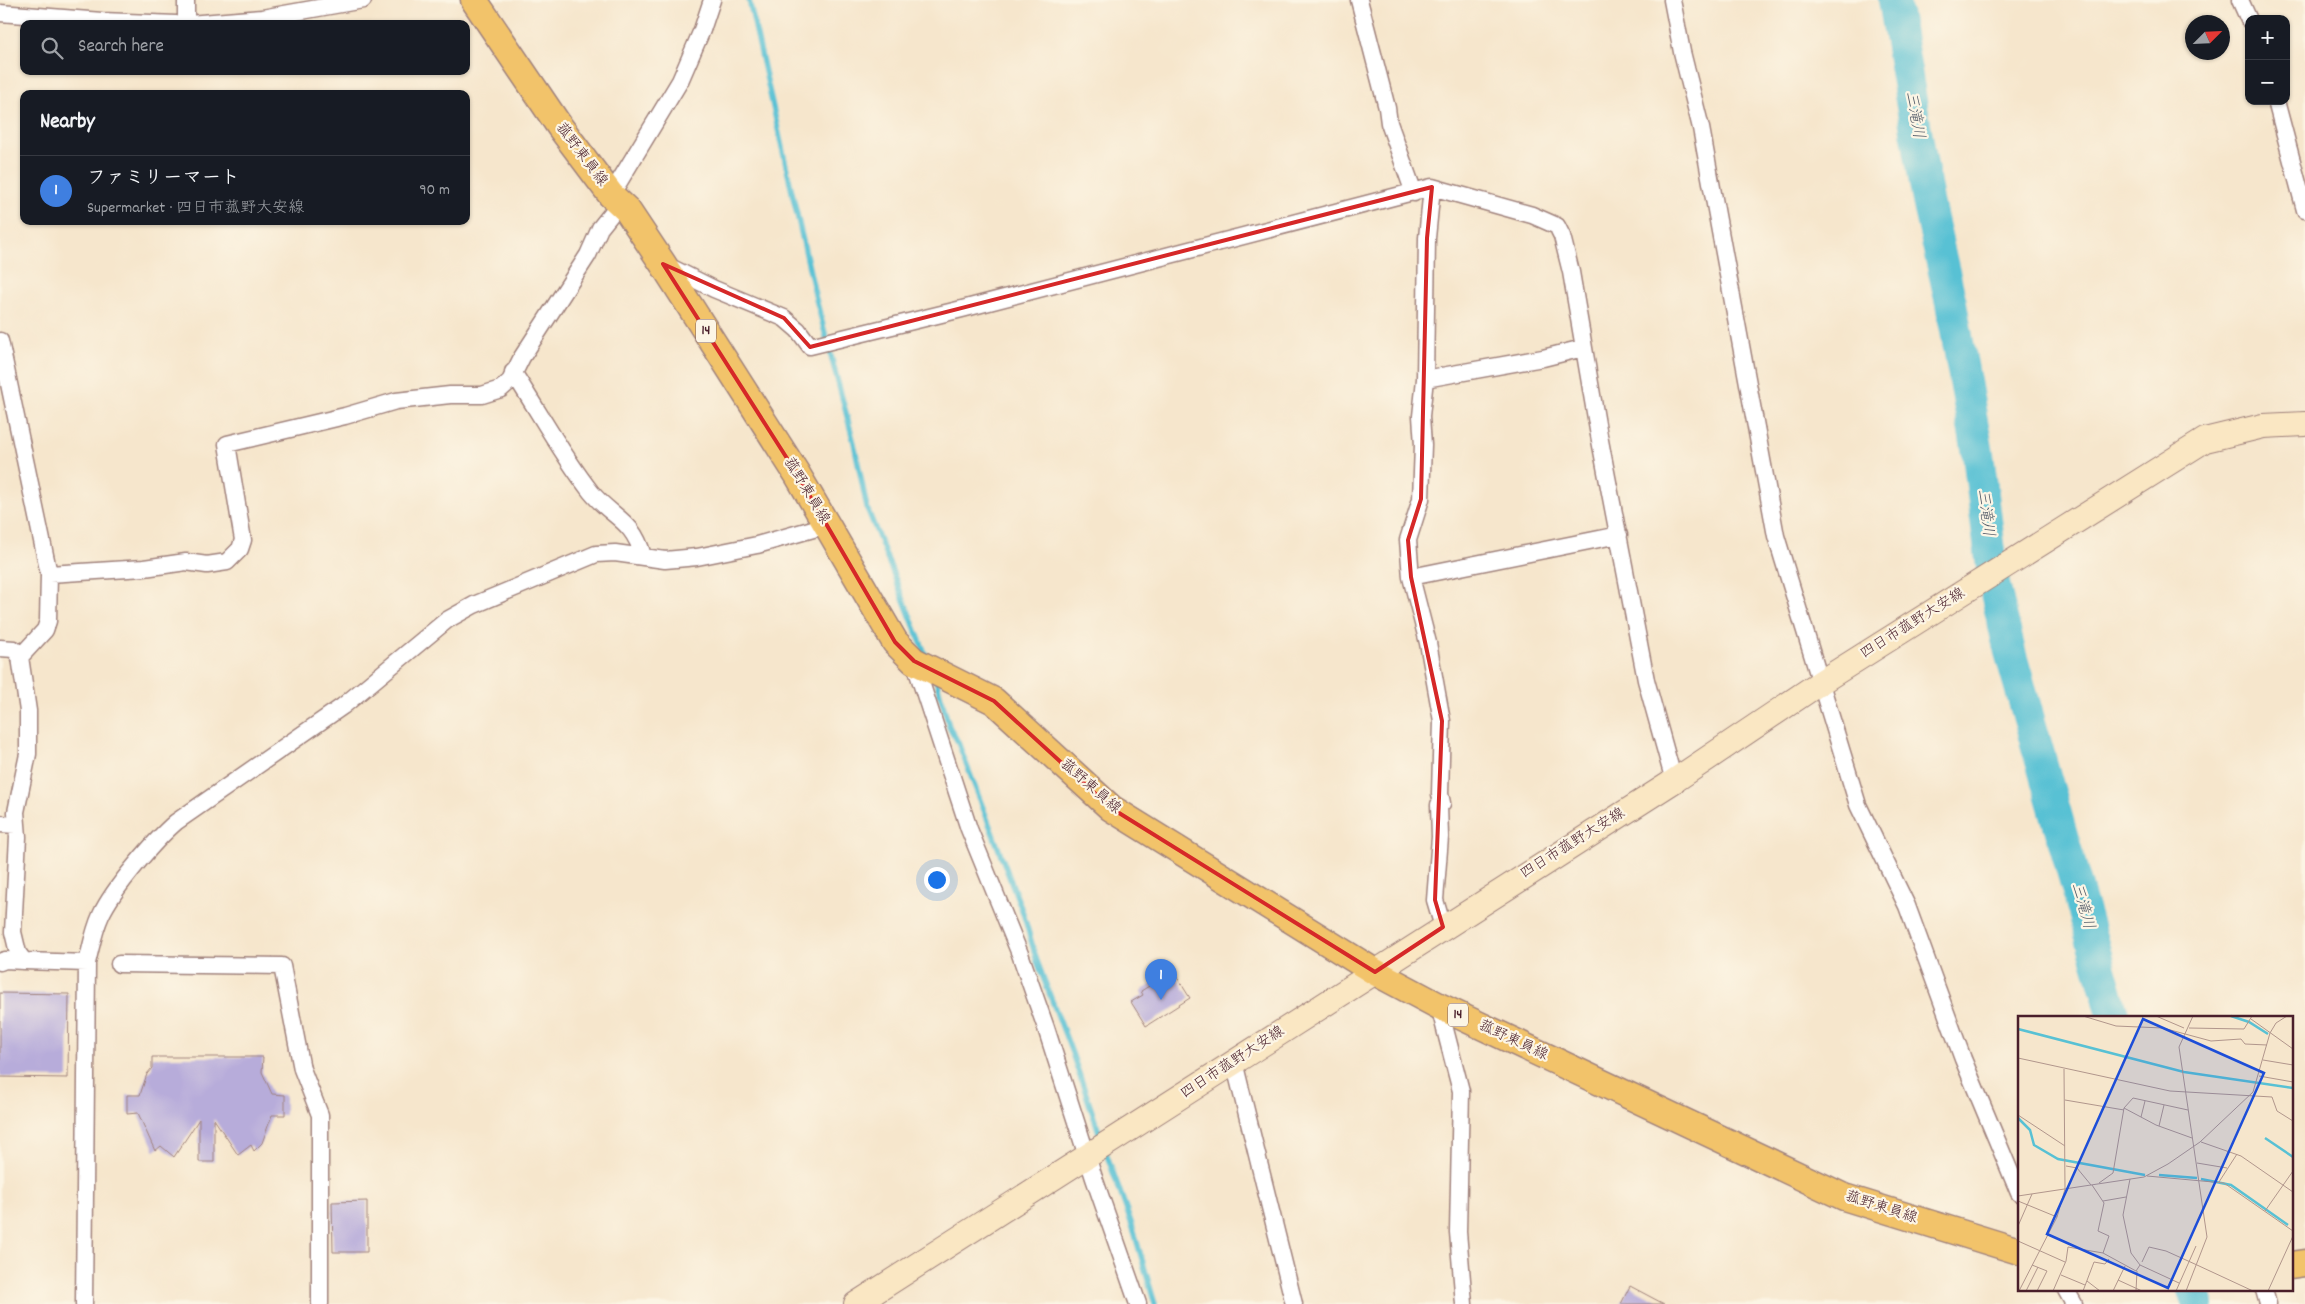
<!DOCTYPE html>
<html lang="en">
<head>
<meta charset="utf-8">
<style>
	:root { --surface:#171b24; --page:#242831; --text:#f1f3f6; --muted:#9ea1a6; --line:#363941; --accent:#7c3aed }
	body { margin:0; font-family:Dekko,"Klee One",sans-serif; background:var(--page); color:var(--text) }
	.controls { position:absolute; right:15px; top:15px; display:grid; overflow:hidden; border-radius:10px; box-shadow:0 1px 4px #0004 }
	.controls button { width:45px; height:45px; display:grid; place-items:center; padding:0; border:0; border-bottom:1px solid var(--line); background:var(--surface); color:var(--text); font:25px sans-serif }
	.compass { position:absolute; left:2185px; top:15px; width:45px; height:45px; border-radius:50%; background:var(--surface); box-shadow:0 1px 4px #0004; rotate:66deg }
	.you { position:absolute; left:936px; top:879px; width:18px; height:18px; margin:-12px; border:4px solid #fff; border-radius:50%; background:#1a73e8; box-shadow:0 0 0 8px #1a73e833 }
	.badge { display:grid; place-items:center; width:32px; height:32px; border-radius:50%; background:var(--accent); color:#fff; font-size:16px; font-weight:700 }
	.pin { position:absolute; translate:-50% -41px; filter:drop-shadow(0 1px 2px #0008) }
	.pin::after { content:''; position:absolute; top:26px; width:18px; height:15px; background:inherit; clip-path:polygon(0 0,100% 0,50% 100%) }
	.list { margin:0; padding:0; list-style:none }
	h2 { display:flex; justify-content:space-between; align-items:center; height:65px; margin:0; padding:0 20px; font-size:21px }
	h2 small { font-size:16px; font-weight:400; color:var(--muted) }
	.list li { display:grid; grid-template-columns:32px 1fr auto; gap:15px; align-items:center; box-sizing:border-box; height:70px; padding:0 20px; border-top:1px solid var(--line) }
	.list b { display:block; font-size:19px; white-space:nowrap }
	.list p { margin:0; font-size:16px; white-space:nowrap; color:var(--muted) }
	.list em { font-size:16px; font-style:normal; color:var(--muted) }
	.icon { flex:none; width:28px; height:28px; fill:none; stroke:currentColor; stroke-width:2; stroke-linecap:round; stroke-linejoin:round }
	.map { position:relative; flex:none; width:2305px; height:1304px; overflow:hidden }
	.search { position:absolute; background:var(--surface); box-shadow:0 1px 4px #0004; left:20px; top:20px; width:450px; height:55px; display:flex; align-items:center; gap:12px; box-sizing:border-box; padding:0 18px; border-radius:10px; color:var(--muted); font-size:19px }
	.panel { position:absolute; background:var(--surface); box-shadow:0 1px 4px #0004; left:20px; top:90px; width:450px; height:135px; border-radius:10px }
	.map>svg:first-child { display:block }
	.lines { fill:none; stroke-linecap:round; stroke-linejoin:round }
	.stream { stroke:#58c1d4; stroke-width:5.5 }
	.river { stroke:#58c1d4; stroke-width:32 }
	.building { fill:#b7acda }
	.minor-casing { stroke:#a0827c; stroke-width:19 }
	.secondary-casing { stroke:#a0827c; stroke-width:26 }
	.primary-casing { stroke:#a0827c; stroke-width:29 }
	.minor { stroke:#fff; stroke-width:16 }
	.secondary { stroke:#fae7c3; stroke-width:24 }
	.primary { stroke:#f2c36a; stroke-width:26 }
	.marked { fill:none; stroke:#d62828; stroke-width:4; stroke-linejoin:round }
	.labels { text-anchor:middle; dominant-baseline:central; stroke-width:4.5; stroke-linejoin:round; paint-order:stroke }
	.shield { fill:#fcf5e5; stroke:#7f5f63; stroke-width:1 }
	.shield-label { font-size:14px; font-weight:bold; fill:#4a1f2b }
	.street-label { font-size:15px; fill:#4a1f2b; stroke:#fcf5e5 }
	.water-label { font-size:16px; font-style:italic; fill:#4f5866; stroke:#fcf5e5 }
	.inset-river { fill:none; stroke:#58c1d4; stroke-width:2.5 }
	.inset-road { fill:none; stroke:#b1968c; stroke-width:1 }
	.view { fill:#1d4ed8; fill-opacity:0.15; stroke:#1d4ed8; stroke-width:2.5 }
	.inset-edge { fill:none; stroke:#4a1f2b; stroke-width:2.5 }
</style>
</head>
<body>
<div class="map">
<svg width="2305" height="1304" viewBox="0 0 2305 1304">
	<rect width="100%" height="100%" fill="#fcf5e5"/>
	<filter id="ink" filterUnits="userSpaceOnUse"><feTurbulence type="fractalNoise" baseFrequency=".02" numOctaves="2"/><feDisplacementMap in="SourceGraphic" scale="10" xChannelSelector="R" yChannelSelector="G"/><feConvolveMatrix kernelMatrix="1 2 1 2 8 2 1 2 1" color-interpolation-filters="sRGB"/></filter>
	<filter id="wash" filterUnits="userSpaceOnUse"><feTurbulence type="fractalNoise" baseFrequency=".0096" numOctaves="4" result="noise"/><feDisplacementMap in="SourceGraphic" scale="20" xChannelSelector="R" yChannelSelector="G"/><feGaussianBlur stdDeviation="1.12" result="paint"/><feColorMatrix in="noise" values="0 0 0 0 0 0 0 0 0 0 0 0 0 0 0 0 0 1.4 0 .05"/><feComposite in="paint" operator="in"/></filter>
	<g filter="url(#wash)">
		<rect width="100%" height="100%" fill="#f6e6cc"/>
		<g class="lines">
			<path class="stream" d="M749,0L816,299L854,443L867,508L927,658
				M937,683L949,726L958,742L1023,913L1037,961L1072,1053L1102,1141
				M1105,1150L1132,1225L1155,1304"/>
			<path class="river" d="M1894,0L1928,201L1951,303L1978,454L1994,584L2010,652L2114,1018
				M2193,1290L2198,1304"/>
		</g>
		<g id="blocks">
			<path class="building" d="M1175,974L1190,998L1146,1026L1131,1002L1143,995L1141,991L1154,983L1156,986Z
				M0,993L69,994L68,1078L0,1077Z
				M152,1057H263L262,1072L272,1094L285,1095V1115H272L262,1143L254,1151L251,1145L238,1155L214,1119V1162H199V1119L174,1157L161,1146L155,1151L138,1113L127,1114V1095H140L147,1074L152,1068Z
				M367,1201V1252H333L332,1202Z
				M1630,1286L1664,1304H1621Z"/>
		</g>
	</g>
	<g filter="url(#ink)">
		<use href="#blocks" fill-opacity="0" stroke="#a0827c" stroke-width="1"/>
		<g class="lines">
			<g class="minor-casing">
				<path id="minor" d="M1359,0L1387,108L1389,123L1414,193
					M1672,0L1682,52L1701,128L1776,536L1858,805L1907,906L1963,1059L2019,1193
					M2240,0L2249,20
					M0,13L102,21L176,24
					M186,24V0
					M189,24L262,18L363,0
					M2276,101L2305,210
					M1432,187L1427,238L1425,379L1421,416L1423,445L1421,499L1408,540L1411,577L1428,643L1442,721L1440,794L1442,803L1439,805L1440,837L1435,900L1443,927
					M611,195L680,81L702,30L712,0
					M666,265L714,289L784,318L798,330L810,346L962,309L1432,187L1532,215L1557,226L1562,236L1571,272L1598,430L1646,680L1674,781
					M0,341L49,574L48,621L45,630L20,657L28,711V754L16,812L18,837L13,932L18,953L24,961L87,963
					M513,372C539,412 562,455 591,492C612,518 633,519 643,556
					M1425,379L1543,358L1583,348
					M49,574L144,568L186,562L207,565L227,562L240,549L243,540L227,444L345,416L396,401L450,395H482L501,389L510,381L522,357L588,255L600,228L620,203
					M1411,577L1619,535
					M0,648L14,649L20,657
					M914,661L969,829L1020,954L1046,1028L1094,1178L1138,1304
					M0,824L16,825
					M0,962L5,960L24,961
					M119,964L282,966L302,1069L320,1115V1304
					M1439,1006L1461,1091L1458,1232L1464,1304
					M1234,1062L1294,1304
					M2066,1290L2074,1304
					M2264,1290L2268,1304
					M84,1304L87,963C91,947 94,930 101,915C113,889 154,841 176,822L343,706L447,620L474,605L596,554L615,553L665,560L697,557L757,545L827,525"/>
			</g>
			<g class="secondary-casing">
				<path id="secondary" d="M856,1304L1674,781L1821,682L2205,440L2263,426L2305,424"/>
			</g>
			<g class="primary-casing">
				<path id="primary" d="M474,0L560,127L611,195L627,210L663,264L797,474L895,642L914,661L994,701L1111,808L1375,972L1439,1006L1844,1197L2019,1251
					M2291,1265L2305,1263"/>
			</g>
			<use href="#minor" class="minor"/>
			<use href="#secondary" class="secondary"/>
			<use href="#primary" class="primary"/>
		</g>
	</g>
	<path class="marked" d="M1432,187L1427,238L1421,499L1408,540L1411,577L1442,721L1435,900L1443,927L1375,972L1111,808L994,701L914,661L895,642L797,474L663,264L784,318L810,347Z"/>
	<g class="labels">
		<g class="shield">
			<rect x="696" y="319.5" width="20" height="23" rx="4"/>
			<rect x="1448" y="1003.5" width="20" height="23" rx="4"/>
		</g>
		<g class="shield-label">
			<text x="706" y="331">14</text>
			<text x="1458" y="1015">14</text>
		</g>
		<g class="street-label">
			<text transform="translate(581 155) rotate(53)">菰野東員線</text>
			<text transform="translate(806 491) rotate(59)">菰野東員線</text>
			<text transform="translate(1913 624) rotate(-32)">四日市菰野大安線</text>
			<text transform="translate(1090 787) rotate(41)">菰野東員線</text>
			<text transform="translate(1573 844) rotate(-32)">四日市菰野大安線</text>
			<text transform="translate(1513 1041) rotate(25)">菰野東員線</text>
			<text transform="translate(1233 1063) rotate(-33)">四日市菰野大安線</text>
			<text transform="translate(1881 1208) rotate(18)">菰野東員線</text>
		</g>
		<g class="water-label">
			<text transform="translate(1914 115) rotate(80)">三滝川</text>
			<text transform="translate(1985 513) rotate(83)">三滝川</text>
			<text transform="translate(2082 906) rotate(74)">三滝川</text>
		</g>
	</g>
	<g transform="translate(2018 1016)">
		<rect width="275" height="275" fill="#f6e6cc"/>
		<path class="inset-river" d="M213,0L231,6L250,18M0,13L166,56L275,72M0,102L12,114L16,129L40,143L127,159M247,122L275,141M141,159L179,162M183,163L213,169L270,209"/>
		<path class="inset-road" d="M65,0L98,10L145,12L193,25L223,23L227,28L249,29M138,0L166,12M233,3L275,33M171,12L226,13L234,0M0,42L152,75L254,81L259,95L275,105M245,44L275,49M241,60L275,66M47,84L106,94M106,92L138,109L174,122M0,99L47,130M123,101L127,85M141,110L146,89M183,126L223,140L275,176M179,147L209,152M48,150L59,152L73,169M129,160L206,167L275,215M112,163L105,199L113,237L122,249L161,267M201,166L219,138M81,167L95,157L106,92L115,82L170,94M74,169L86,187L80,215L91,220L85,237M0,180L126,161L150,148L182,126L235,76L252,17L258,7L269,0M0,185L39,201M85,185L108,181M247,195L275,155M0,210L14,178M0,225L47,246M124,246L131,231L148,235L179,249M14,249L29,255L19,275M179,249L235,275M43,259L67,269M100,264L124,275M69,265L82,275M1,275L39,201L47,173L46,53M8,275L20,251M35,275L48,245L50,231L85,237L118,255L122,249M65,275L76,246L87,248L91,243M95,275L107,250M118,275L119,255M158,275L178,230M168,275L189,221L161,31L175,0M250,275L275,220"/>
		<path class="view" d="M125,3L246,57L150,272L29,218Z"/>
		<rect width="275" height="275" class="inset-edge"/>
	</g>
</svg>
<div class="controls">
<button>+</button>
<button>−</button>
</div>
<svg class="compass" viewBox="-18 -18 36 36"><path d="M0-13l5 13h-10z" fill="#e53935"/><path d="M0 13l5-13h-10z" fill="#9ea1a6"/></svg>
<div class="you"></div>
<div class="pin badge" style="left:1161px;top:1000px;background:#3f7fe0">1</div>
<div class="search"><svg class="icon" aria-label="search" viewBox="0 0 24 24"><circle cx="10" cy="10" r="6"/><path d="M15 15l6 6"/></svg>Search here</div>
<section class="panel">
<h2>Nearby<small></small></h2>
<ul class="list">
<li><span class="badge" style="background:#3f7fe0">1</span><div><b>ファミリーマート</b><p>Supermarket · 四日市菰野大安線</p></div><em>90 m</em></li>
</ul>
</section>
</div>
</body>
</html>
